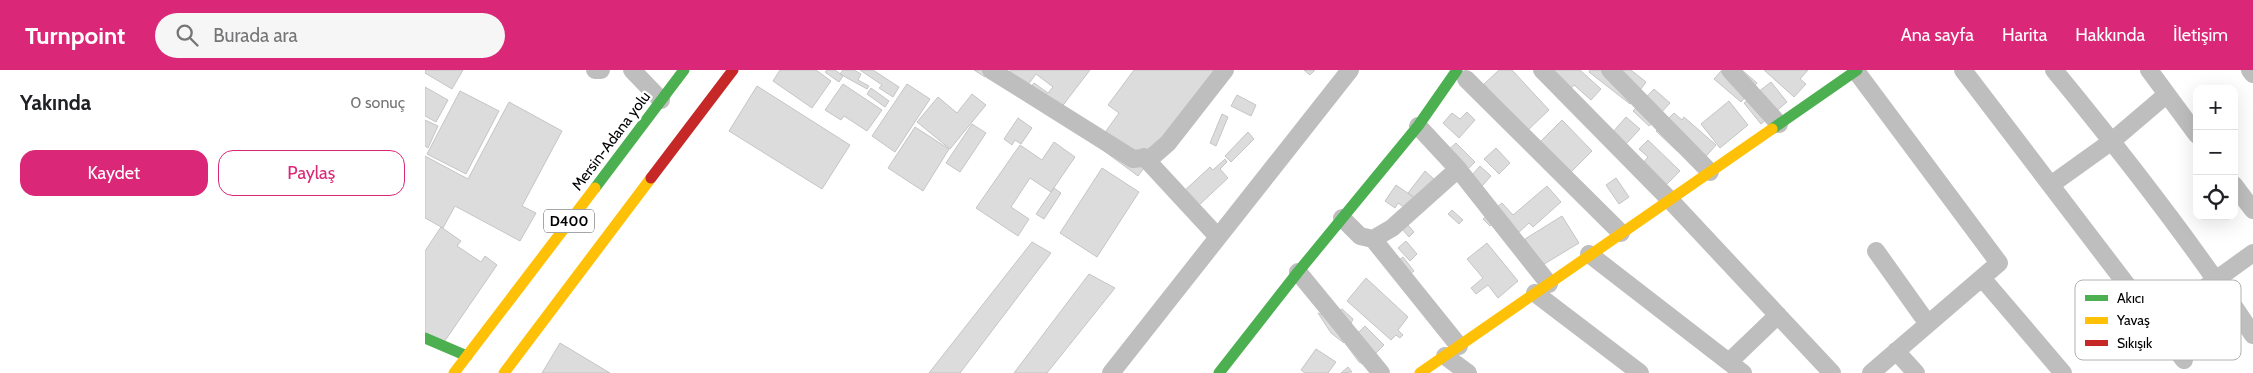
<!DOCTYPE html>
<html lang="tr">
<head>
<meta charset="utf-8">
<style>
	:root { --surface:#fff; --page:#f6f6f6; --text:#202124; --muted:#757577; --line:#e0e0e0; --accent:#db2777 }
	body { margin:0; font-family:Cabin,sans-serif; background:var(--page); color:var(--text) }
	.controls { position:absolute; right:15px; top:15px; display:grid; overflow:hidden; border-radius:10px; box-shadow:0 5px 20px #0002 }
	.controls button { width:45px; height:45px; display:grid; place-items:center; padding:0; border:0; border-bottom:1px solid var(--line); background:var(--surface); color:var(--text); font:25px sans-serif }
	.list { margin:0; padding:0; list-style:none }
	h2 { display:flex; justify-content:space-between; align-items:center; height:65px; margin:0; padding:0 20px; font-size:21px }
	h2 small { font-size:16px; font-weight:400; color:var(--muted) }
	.actions { display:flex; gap:10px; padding:15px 20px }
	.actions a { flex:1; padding:11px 0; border:1px solid var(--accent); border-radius:15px; text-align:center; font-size:18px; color:var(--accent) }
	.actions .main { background:var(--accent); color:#fff }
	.icon { flex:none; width:28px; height:28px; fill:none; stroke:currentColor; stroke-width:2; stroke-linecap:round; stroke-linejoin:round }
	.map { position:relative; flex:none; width:1828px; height:303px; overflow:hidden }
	header { display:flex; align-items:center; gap:30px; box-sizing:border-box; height:70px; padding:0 25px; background:var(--accent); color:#fff }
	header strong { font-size:24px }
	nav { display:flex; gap:28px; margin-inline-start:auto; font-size:18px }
	.search { width:350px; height:45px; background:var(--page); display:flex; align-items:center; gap:12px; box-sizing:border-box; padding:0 18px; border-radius:28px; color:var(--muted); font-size:19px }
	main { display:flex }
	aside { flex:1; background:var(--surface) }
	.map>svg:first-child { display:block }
	.building { fill:#dcdcdc; stroke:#c5c5c5 }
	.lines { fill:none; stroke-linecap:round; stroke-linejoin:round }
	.street { stroke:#bebebe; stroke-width:18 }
	.fast { stroke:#4caf50; stroke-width:11 }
	.slow { stroke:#ffc107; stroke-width:11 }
	.jam { stroke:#c62828; stroke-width:11 }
	.labels { text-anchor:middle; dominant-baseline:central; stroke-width:4.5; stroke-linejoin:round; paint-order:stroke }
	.shield { fill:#fff; stroke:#4c4c4c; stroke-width:1 }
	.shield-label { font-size:14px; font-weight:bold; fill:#000 }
	.street-label { font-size:15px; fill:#000; stroke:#fff }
	.key { fill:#fff; stroke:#b2b2b2; stroke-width:1 }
	.key-label { font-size:14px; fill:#000 }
</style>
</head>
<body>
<header>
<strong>Turnpoint</strong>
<div class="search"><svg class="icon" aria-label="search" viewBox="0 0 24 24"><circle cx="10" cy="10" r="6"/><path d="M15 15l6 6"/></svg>Burada ara</div>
<nav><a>Ana sayfa</a><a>Harita</a><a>Hakkında</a><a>İletişim</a></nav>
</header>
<main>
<aside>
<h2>Yakında<small>0 sonuç</small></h2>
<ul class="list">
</ul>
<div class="actions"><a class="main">Kaydet</a><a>Paylaş</a></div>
</aside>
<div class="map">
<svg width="1828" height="303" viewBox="0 0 1828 303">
	<rect width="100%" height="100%" fill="#fff"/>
	<path class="building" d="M0,0H38L27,19L0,3Z
		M355,0H391L406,11L387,38L348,11Z
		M402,0H410L418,6L414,12L400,2Z
		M418,0H429L436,4L433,10L444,16L442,19L415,4Z
		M435,0H448L474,17L468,27L454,18L457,15Z
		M549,0H564L560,7Z
		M586,0H665L629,47L600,25L609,13L623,23L628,17L611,4L596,24L579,10Z
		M709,0H791L713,106L671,75L694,43L683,35Z
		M879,0H890L885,5Z
		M1074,0H1087L1124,40L1103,60L1059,27L1065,21L1059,14Z
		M1119,0H1155L1176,19L1166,30L1149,15L1143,22Z
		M1165,0H1206L1221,12L1205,34L1164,2Z
		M1297,0H1317L1332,13L1316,32L1289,9Z
		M1339,0H1383L1375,9L1381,14L1369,27Z
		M1346,12L1362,32L1336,54L1319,33Z
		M418,14L457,40L442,61L419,46L416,50L400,40Z
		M482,14L505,29L470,82L447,66Z
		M332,16L425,75L397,119L304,61Z
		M0,17L23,30L11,52L0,46Z
		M446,18L464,31L460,37L442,24Z
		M1229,19L1245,33L1224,56L1208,41Z
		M35,21L74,41L41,104L2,84Z
		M547,24L561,35L525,79L492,52L513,27L532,43Z
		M812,25L831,35L826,46L806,36Z
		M1304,31L1323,55L1295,78L1276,54Z
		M84,32L137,61L97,136L111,143L95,171L30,136L18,158L0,148V86L43,109Z
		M1042,42L1050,50L1034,68L1018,53L1027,43L1035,49Z
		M1249,43L1257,50L1259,47L1291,75L1277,91L1252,81L1231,61Z
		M797,44L803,47L791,76L785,73Z
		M1201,47L1215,59L1200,75L1187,63Z
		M593,48L607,58L596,74L590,70L587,75L579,69Z
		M0,50L13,56L3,78L0,76Z
		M1137,50L1167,81L1146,102L1115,72Z
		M547,54L561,63L535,102L521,93Z
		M490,57L524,79L498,121L463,98Z
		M823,62L829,69L806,92L800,86Z
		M1223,70L1255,101L1241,115L1218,93L1223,87L1214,79Z
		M629,72L650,87L626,122L605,108L586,137L604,149L593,166L551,138L595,75L617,90Z
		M1031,73L1050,92L1040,102L1021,82Z
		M1071,78L1085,93L1074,104L1059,89Z
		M800,89L802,92L795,99L803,108L772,137L758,122L785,97L788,100Z
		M1055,96L1066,106L1057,116L1046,106Z
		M677,98L714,122L672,187L635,163Z
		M1000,101L1010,110L996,133L983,123Z
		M1191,108L1204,127L1194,134L1181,115Z
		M971,115L994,131L986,142L973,133L970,138L960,131Z
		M1122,116L1136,132L1108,157L1104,153L1091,165L1083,155L1086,152L1079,144L1065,156L1058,149L1077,133L1088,145Z
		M629,118L636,123L619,149L611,144Z
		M1027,140L1038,150L1034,154L1023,144Z
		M1137,146L1154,173L1116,196L1100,169Z
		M982,154L989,162L984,167L977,159Z
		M16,157L36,171L32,176L56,192L60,186L72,195L15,278L0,268V181Z
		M981,171L992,184L985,191L973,178Z
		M607,172L626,183L535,303H504Z
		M1062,173L1093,211L1073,228L1063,215L1051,224L1046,218L1058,208L1042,189Z
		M978,187L989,201L973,212L971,192Z
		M664,204L690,218L622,303H589Z
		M941,208L983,247L973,260L978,265L975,268L971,265L966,270L922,231Z
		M917,239L928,249L924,258L934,262L940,256L959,275L950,284L947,299L934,292L914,265L919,273L906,263L893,243L907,249L909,243Z
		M135,273L185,303H117Z
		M891,279L911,292L903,303H880L876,300Z
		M923,297L927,302L916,303Z"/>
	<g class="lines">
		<path class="street" d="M170,0H176
			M207,0L236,30
			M566,0L708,89L727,87L743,73L800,0
			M1117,0L1245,130L1407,303
			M1185,0L1285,102
			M1305,0L1354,54
			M1538,0L1759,290
			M1629,0C1699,85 1767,172 1828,265
			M1724,0L1772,65
			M1825,0L1828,4
			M1431,1L1574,193L1446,303
			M1041,9L1196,163
			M993,56L1033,99L1124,214
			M719,87L793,167
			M1627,114L1687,71L1741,25
			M1809,115L1828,140
			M917,148L935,166L948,169L1034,276
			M948,169L967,158L1033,99
			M1451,181L1503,254
			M1164,184L1318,303
			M873,202L956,303
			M1557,208L1638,303
			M1110,223L1215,303
			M1731,253L1828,183
			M1471,281L1491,303
			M1020,286L1043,303
			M1304,292L1353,245
			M686,303L925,0"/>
		<path class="fast" d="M1347,59L1432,0
			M170,118L259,0
			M0,268L42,286
			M794,303L873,202L993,56L1032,0"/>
		<path class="slow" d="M29,303L170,118
			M79,303L226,108
			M995,303L1347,59"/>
		<path class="jam" d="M226,108L308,0"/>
	</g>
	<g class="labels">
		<rect class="shield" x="119" y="139.5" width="50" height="23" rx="4"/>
		<g class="shield-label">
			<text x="144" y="151">D400</text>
		</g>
		<g class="street-label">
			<text transform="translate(186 71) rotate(-53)">Mersin-Adana yolu</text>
		</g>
	</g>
	<rect x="1650" y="210" width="166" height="80" rx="8" class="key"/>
	<rect x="1660" y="225" width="23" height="6" fill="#4caf50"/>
	<rect x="1660" y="247" width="23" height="7" fill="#ffc107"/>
	<rect x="1660" y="270" width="23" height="6" fill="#c62828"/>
	<g class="key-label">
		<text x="1692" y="233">Akıcı</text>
		<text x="1692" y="255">Yavaş</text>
		<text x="1692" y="278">Sıkışık</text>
	</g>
</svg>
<div class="controls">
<button>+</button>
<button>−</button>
<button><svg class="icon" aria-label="locate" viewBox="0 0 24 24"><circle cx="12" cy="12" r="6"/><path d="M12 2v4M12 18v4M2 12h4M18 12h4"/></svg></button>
</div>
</div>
</main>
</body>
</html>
